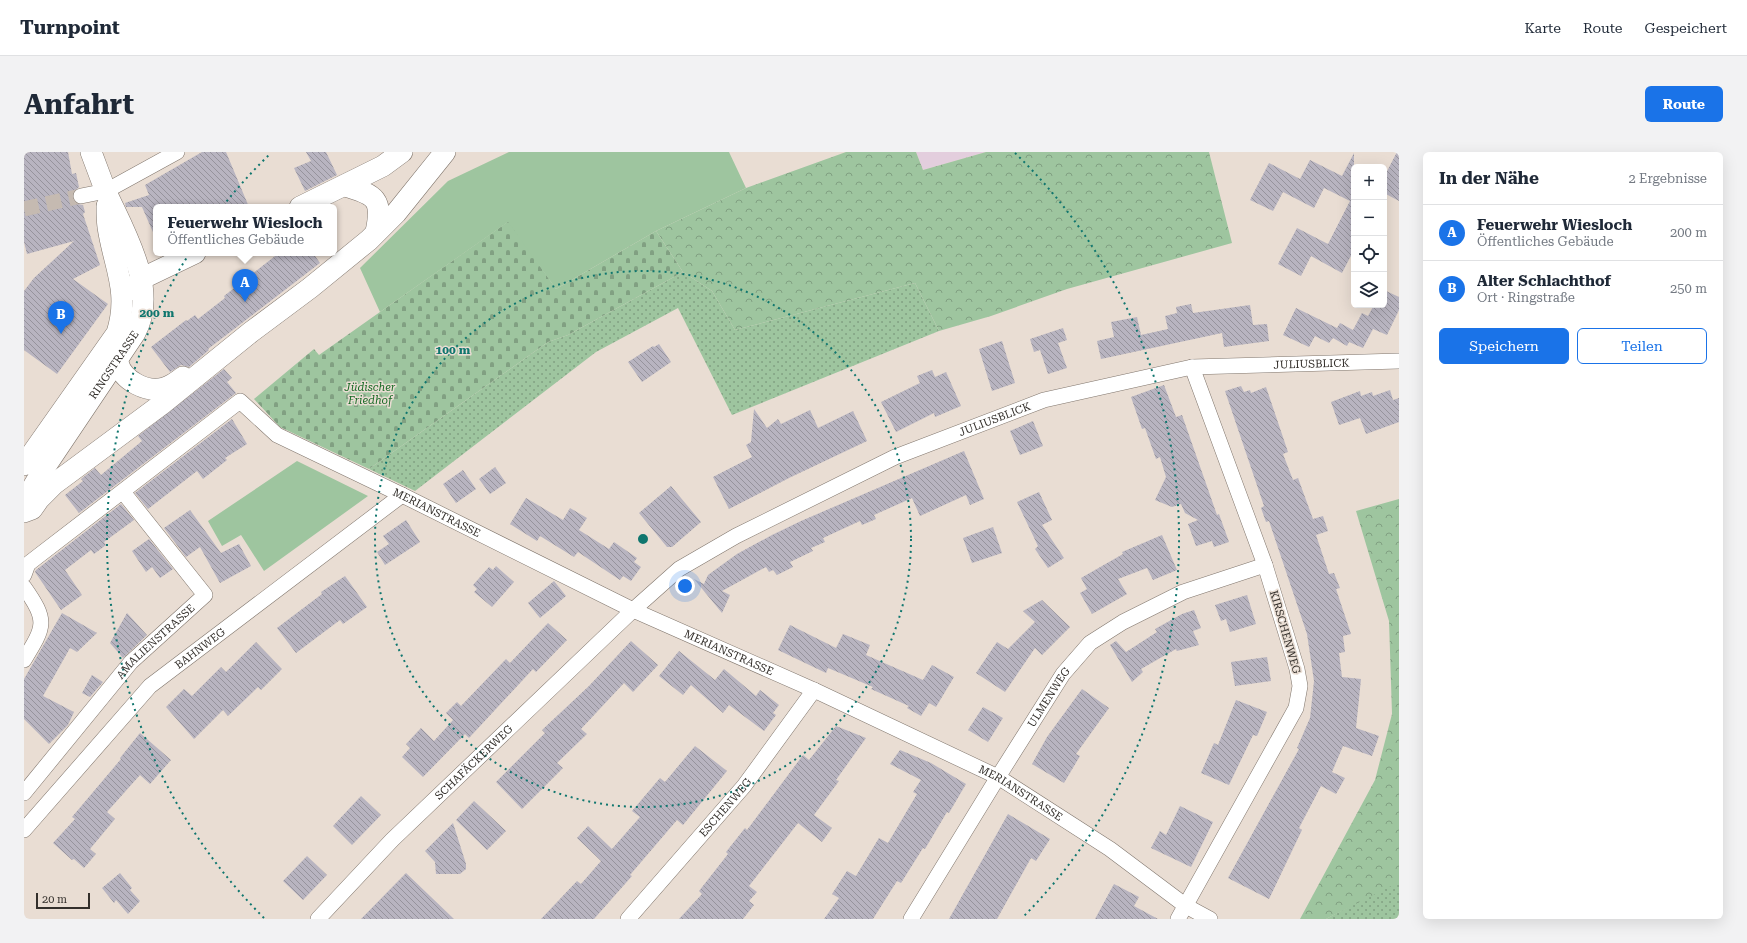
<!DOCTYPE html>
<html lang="de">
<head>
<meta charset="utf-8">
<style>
	:root { --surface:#fff; --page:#f2f2f3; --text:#1f2937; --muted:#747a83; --line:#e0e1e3; --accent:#1a73e8 }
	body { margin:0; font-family:"Roboto Serif",serif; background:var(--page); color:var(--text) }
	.controls { position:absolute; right:12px; top:12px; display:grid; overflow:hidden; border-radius:6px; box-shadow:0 4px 16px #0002 }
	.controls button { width:36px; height:36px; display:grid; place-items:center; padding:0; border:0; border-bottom:1px solid var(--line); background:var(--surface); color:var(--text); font:20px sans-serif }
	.scale { position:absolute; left:12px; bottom:10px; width:54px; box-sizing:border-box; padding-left:4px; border:2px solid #332f2b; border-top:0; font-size:11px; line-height:14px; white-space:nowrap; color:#332f2b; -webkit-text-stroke:3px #e9ddd3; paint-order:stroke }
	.you { position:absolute; left:661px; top:434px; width:14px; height:14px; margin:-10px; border:3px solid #fff; border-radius:50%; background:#1a73e8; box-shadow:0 0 0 6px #1a73e833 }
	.badge { display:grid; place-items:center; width:26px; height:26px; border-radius:50%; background:var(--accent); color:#fff; font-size:13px; font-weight:700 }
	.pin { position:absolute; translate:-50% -33px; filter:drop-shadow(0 1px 2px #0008) }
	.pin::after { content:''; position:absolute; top:21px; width:14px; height:12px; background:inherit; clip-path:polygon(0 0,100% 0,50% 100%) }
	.popup { position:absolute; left:129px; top:52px; width:184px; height:52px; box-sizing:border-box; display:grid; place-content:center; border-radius:6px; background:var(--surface); filter:drop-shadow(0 1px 3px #0005); font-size:13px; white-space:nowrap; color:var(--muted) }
	.popup b { font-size:15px; color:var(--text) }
	.popup::after { content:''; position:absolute; left:50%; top:100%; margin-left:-8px; border:8px solid transparent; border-top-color:var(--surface) }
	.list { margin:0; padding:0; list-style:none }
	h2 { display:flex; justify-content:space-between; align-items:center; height:52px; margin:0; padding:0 16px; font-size:17px }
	h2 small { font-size:13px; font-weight:400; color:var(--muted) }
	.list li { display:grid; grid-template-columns:26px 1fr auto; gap:12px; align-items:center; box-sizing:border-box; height:56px; padding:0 16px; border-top:1px solid var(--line) }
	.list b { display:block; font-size:15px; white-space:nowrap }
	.list p { margin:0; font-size:13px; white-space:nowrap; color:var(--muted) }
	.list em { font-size:13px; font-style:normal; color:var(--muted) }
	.actions { display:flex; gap:8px; padding:12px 16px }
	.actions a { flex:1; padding:9px 0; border:1px solid var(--accent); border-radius:6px; text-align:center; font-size:14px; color:var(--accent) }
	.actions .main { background:var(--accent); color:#fff }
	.icon { flex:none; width:22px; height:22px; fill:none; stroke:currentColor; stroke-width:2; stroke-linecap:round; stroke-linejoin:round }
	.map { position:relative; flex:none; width:1375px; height:767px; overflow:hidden; border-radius:6px }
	header { display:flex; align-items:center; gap:24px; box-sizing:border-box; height:56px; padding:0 20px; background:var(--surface); border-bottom:1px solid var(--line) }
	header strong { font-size:19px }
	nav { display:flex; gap:22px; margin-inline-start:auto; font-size:14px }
	.intro { display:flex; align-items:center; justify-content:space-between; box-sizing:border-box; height:96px; padding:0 24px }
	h1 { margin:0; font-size:28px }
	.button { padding:10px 18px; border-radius:6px; background:var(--accent); color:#fff; font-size:14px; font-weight:700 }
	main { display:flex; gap:24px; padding:0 24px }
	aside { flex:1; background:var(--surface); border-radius:6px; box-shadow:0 4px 16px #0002 }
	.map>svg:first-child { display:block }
	.industrial { fill:#e3cedd }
	.grass { fill:url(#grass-dots) }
	.forest { fill:url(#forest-crowns) }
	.cemetery { fill:url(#cemetery-stones) }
	.garden { fill:#9ec59f }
	.building { fill:url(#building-back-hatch) }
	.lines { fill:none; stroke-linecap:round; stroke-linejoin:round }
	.street-tunnel { stroke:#c5bab1; stroke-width:15; stroke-dasharray:15 8; stroke-linecap:butt }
	.street-casing { stroke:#80766d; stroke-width:16 }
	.secondary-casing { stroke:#80766d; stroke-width:22 }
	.street { stroke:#fff; stroke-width:15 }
	.secondary { stroke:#fff; stroke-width:21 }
	.ring { fill:none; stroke:#0f766e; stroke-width:2; stroke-dasharray:2 4 }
	.labels { text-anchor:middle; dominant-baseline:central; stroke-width:3; stroke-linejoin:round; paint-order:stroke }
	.street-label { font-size:11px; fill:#332f2b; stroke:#e9ddd3 }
	.park-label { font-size:11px; font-style:italic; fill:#186a25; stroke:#e9ddd3 }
	.centre { fill:#0f766e; stroke:#e9ddd3; stroke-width:2 }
	.ring-label { font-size:12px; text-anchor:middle; font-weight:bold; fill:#0f766e; stroke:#e9ddd3; stroke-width:3; stroke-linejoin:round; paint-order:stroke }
</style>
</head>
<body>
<header>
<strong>Turnpoint</strong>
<nav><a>Karte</a><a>Route</a><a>Gespeichert</a></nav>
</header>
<div class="intro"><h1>Anfahrt</h1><a class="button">Route</a></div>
<main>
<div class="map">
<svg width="1375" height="767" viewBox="0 0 1375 767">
	<defs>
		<pattern id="grass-dots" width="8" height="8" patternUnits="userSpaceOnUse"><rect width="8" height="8" fill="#9ec59f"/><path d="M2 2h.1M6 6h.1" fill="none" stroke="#81a082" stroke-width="1.8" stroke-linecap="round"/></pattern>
		<pattern id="forest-crowns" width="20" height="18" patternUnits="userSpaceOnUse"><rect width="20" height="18" fill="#9ec59f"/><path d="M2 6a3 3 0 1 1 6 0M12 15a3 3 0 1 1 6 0" fill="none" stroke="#81a082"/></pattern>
		<pattern id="cemetery-stones" width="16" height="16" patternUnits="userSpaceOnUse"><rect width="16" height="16" fill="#9ec59f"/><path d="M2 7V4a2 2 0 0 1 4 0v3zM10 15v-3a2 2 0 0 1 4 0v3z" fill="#81a082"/></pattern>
		<pattern id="building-back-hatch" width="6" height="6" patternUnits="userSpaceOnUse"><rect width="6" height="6" fill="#b8b4c0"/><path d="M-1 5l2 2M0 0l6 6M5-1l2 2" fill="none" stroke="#96939c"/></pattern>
	</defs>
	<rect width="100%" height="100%" fill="#e9ddd3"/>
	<path class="industrial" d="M892,0H962L899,18Z"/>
	<path class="grass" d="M659,120L688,139L711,178L891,131L915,179L708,263L654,156L572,200L391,339L345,317L524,190L544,183Z
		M1371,730H1375V767H1302Z"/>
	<path class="forest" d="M822,0H892L899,18L962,0H1185L1208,91L1043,137L967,164L915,179L891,131L711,178L688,139L659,120L632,79L722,36Z
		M1375,347V730L1302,767H1276L1351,628L1368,562L1365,469L1332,359Z"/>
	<path class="cemetery" d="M485,69L532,137L632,79L659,120L544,183L524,190L345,317L256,275L230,247L290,197L295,203Z"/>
	<path class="garden" d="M485,0H705L722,36L632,79L532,137L484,70L356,160L336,116L424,29Z
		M273,309L344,344L240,419L217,383L198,394L184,369Z"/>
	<path class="building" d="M0,0H44L48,22L52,21L55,35L49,41L48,46L54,52L59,53L61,60L59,62L76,113L49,127L84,152L33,222L0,198V139L10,126L50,89L3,102L0,90Z
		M178,0H202L225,55H132V87L118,55H102L101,51L125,43L121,33Z
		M282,0H302L313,23L281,39L270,16L287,9Z
		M1373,0H1375V49L1360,41V25Z
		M1330,1V98L1318,121L1287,104L1277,124L1254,112L1273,76L1304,92L1326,49L1300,36L1290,56L1259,40L1249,59L1226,48L1245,11L1276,27L1286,8L1318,24Z
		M255,101H289L296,111L184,197L185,198L165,215L157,213L146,220L127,195L162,168L163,169L171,163L174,167L201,146L200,144Z
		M1360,138L1375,145V158L1363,183L1349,177L1339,196L1325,190L1323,194L1309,186L1305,191L1291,184L1285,195L1259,183L1272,156L1313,176L1316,171L1329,178L1338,161L1344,164L1350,153H1360Z
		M1167,152L1169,161L1226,153L1229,173L1243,172L1245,189L1200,195L1198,181L1077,207L1073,189L1090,185L1087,170L1113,165L1117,183L1144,177L1141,164L1153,161L1152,155Z
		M1039,176L1043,188L1034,191L1043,216L1024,222L1016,198L1010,200L1006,187Z
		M978,189L991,231L968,239L955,197Z
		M635,192L647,210L618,230L604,210L629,194L630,195Z
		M200,217L208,226L203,230L212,241L55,361L41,343L59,329L57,327L71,316L77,323L118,289L114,284Z
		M908,218L911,225L922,220L937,254L911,265L910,261L872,280L857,250L896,231L893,224Z
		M1140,233L1152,265L1158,263L1193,363L1195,362L1205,390L1190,395L1188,389L1172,394L1164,372L1174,368L1161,361L1157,352L1148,355L1131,348L1142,325L1136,305L1132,307L1121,276L1118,277L1107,245Z
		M1217,234L1220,240L1226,238L1227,241L1242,235L1264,300L1259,302L1269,328L1274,326L1289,367L1299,364L1304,379L1292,383L1305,422L1310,421L1316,436L1312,437L1327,482L1319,484L1321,500L1315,501L1318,525L1337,527L1332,576L1355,584L1348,604L1319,594L1308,620L1321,626L1312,642L1297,634L1275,676L1278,678L1245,747L1204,726L1275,597L1273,596L1286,566L1290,529L1283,482L1245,369L1242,370L1237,356L1240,354L1201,239Z
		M1366,238L1369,248L1375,246V270L1342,282L1336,266L1315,273L1307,250L1336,239L1337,244L1348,240L1349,244Z
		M730,257L743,276L754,267L757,272L786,258L794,276L829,259L843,289L765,326L705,357L689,325L728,305L722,293L727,290Z
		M208,267L223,292L201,306L203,308L179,327L173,319L124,357L111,341Z
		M1009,269L1019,294L996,303L986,279Z
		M940,299L960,347L946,353L942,343L896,364L888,346L850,363L852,367L838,373L836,369L799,386L801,390L787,396L789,399L766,410L769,415L753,423L749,418L745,420L742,415L698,439L706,443L698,461L670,427L680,432L684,423L713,402L748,383L777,369Z
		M471,315L482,331L466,342L455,327Z
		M439,318L452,337L432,351L419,332Z
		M647,334L677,370L648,395H643L615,361Z
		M1015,340L1028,368L1018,373L1040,406L1024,416L1011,397L1014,394L993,350Z
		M502,346L539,368L546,356L563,366L555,378L585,397L590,390L613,406L610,410L617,415L607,429L599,424L596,428L554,400L550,405L516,384L513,389L486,372Z
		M97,352L110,368L80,390L82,393L70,402L67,398L41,418L58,443L37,458L11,420L12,418Z
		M166,358L197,401L215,392L227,414L196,431L176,395L162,405L140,376Z
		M382,368L396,390L361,413L353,400L365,392L359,384Z
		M969,375L978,401L948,411L939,386Z
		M1138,383L1153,418L1129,428L1123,416L1094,427L1103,442L1068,462L1056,441L1063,437L1057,426L1099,402L1098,400Z
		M125,387L149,417L136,426L128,415L122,420L108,399Z
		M472,414L490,430L468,455L450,440L453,437L449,433L465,415L469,418Z
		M321,424L343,455L319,472L316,468L272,501L253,476L298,442L297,440Z
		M530,429L542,444L516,466L504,451Z
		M1223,443L1232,472L1206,480L1202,467L1197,469L1191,453Z
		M1018,448L1046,475L1018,503L1011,496L981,540L952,521L973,490L984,497L1011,470L999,459Z
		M1170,458L1177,476L1169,479L1175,493L1153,499L1152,497L1117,517L1119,520L1108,530L1086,493L1092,489L1102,500L1133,480L1131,477L1158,462Z
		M38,461L73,481L53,500L46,496L19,544L50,560L44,573L25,592L0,567V527Z
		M103,461L123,483L99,506L86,491Z
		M524,471L543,488L512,520L509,517L445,586L441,582L399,625L378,605L386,596L382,592L397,576L410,589L429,568L422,561L433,550L437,554L482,507L486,511Z
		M766,473L812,496L819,482L846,493L842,503L899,528L908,513L930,525L912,555L905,551L897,564L883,556L885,554L847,537L849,535L804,516L802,521L754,498Z
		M607,489L634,513L609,540L600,531L557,577L563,582L533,611L539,616L498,657L472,630L521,581L518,578L565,534Z
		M232,490L258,517L237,538L234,535L204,564L199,558L170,587L142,555L160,537L168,544L197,515L202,520Z
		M655,499L691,528L700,517L732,544L736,538L755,553L749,561L752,563L740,579L705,553L699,561L667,533L659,543L635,524Z
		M1243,505L1247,529L1211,534L1207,510Z
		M68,523L79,530L66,545L58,541Z
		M1058,537L1085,556L1052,602L1056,604L1040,631L1008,612L1023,585Z
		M1212,548L1243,560L1233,584L1229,583L1205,633L1177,621L1190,591L1194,593Z
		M959,555L979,566L964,590L944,578Z
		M812,574L842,586L812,628L815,629L790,663L808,676L798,690L774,671L725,734L733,740L725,749L730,753L719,767H655L678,742L675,739L704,702L702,700L721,676L723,678L779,603L785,608Z
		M116,581L147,608L126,632L116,623L83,660L91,667L66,697L72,702L60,716L50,707L48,708L29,691L51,667L48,665L97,607L96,606Z
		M671,594L703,619L659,673L653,668L606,723L608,724L570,767H517L553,729L557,732L577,709L553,686L564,674L588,697L616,665L608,659L636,626L641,630Z
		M876,598L907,611L942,632L925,661L923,660L901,697L899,696L877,731L873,729L849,767H800L815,746L808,742L823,719L832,724L855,686L864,691L893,642L889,640L897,628L866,612Z
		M337,644L357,663L328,693L309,674Z
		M450,649L482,679L463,698L432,668Z
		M1156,654L1189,670L1167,715L1127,696L1136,679L1142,683Z
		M984,662L1026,687L1012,709L1007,706L973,767H925Z
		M429,671L442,712V717L436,722H412L411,710L401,699Z
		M283,704L303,723L279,748L259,729Z
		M96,721L108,736L106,738L116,749L104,762L92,748L90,751L78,736Z
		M382,721L430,767H337Z
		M1090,732L1115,745L1110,754L1134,767H1071Z"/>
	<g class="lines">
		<path class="street-tunnel" d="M0,57L57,44"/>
		<g class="street-casing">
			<g id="street">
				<path d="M57,44L82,39L153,0"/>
				<path id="s1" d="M0,423L4,412L13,405L216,249L253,283L378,343L609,458L790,538L974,625L1086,697L1162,754L1186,767"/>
				<path d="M0,435C24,469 21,474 0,508"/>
				<path id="s2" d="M0,641L107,510L181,443L99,340"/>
				<path id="s3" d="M0,678L126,534L378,343"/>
				<path id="s4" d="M294,767L368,688L609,458L655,417L712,384L871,305L1020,248L1168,215L1375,209"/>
				<path id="s5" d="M604,767L720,634L790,538"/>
				<path id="s6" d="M887,767L974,625L1039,522L1066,491L1099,470L1159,440L1241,413"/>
				<path d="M1154,767L1272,556L1276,534L1273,517L1241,413L1168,215"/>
			</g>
		</g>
		<g class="secondary-casing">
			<g id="secondary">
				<path d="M321,34C352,43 359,47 352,80"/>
				<path d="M276,55L359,14L378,0"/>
				<path d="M107,138L117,127L171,101"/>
				<path d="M94,195C94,200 93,206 94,211C99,229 123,241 140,236C147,234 154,229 159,225"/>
				<path d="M0,313L93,181C106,139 90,115 84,75C83,68 83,61 83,54"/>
				<path id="s7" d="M0,350L19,318L111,181C135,137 100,80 82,40C77,27 72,13 67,0"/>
				<path d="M0,360L8,357L15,347L30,332L138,252L227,180L286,136L345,88L372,61L421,0"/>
			</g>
		</g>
		<use href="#street" class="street"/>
		<use href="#secondary" class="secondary"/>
	</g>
	<g class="ring">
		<circle cx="619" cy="387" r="268"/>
		<path d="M240 766A536 536 0 0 1 247 1M991 1A536 536 0 0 1 998 766"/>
	</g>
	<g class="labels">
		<g class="street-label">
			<text stroke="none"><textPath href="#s7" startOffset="164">RINGSTRASSE</textPath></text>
			<text stroke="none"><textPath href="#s4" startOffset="1177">JULIUSBLICK</textPath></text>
			<text stroke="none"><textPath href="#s4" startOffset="853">JULIUSBLICK</textPath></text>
			<text stroke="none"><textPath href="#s1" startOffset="507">MERIANSTRASSE</textPath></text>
			<text transform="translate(1261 480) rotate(74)">KIRSCHENWEG</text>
			<text stroke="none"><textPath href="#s2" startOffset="201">AMALIENSTRASSE</textPath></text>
			<text stroke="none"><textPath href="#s3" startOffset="254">BAHNWEG</textPath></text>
			<text stroke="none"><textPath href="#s1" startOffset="831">MERIANSTRASSE</textPath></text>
			<text stroke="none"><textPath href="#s6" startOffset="261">ULMENWEG</textPath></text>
			<text stroke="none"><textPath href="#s4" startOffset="221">SCHAFÄCKERWEG</textPath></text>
			<text stroke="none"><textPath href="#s1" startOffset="1155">MERIANSTRASSE</textPath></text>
			<text stroke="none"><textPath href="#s5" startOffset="148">ESCHENWEG</textPath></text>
		</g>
		<g class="park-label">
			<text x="346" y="235">Jüdischer<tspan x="346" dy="13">Friedhof</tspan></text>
		</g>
	</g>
	<circle cx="619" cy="387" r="6" class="centre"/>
	<g class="ring-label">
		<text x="133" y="165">200 m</text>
		<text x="429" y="202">100 m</text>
	</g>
</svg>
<div class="controls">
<button>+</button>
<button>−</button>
<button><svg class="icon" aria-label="locate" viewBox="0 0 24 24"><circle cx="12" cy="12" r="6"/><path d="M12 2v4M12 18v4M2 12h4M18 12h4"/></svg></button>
<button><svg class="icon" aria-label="layers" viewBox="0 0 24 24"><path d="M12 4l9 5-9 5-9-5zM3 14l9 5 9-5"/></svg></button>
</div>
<div class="scale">20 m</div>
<div class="you"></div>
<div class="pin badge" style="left:221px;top:150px">A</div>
<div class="popup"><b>Feuerwehr Wiesloch</b>Öffentliches Gebäude</div>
<div class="pin badge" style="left:37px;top:182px">B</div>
</div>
<aside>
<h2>In der Nähe<small>2 Ergebnisse</small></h2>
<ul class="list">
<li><span class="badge">A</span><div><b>Feuerwehr Wiesloch</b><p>Öffentliches Gebäude</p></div><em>200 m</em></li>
<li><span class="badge">B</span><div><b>Alter Schlachthof</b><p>Ort · Ringstraße</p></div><em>250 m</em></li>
</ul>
<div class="actions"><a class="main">Speichern</a><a>Teilen</a></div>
</aside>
</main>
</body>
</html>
